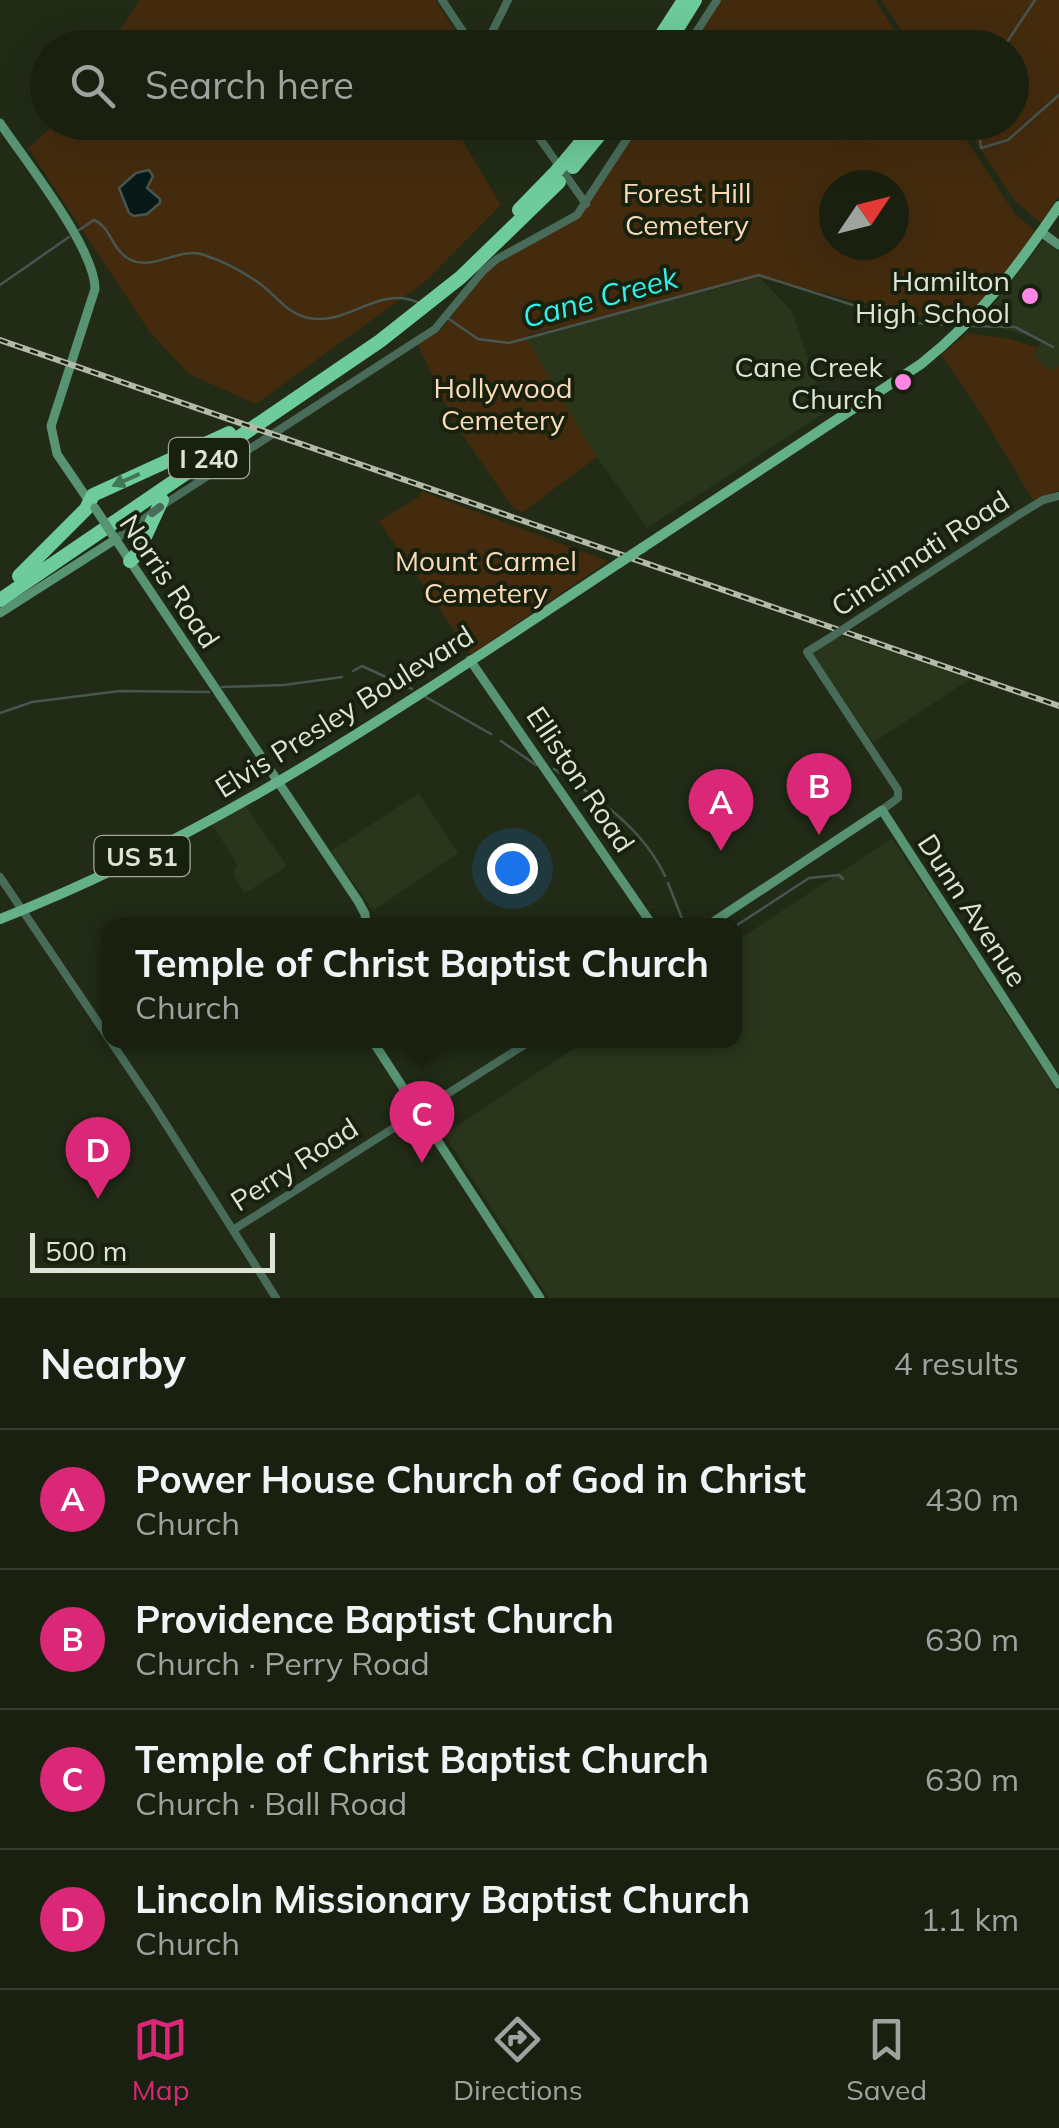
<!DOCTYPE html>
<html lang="en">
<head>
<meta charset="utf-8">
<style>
	:root { --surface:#192010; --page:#262d1e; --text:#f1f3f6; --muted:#9fa39f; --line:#373e30; --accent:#db2777 }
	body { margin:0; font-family:Mulish,sans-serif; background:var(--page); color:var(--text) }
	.compass { position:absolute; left:819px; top:170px; width:90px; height:90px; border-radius:50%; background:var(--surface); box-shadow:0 10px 40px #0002; rotate:55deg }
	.scale { position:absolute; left:30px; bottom:25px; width:245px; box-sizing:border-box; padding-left:10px; border:5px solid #dee4d7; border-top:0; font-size:28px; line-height:35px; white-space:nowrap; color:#dee4d7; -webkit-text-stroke:8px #18210d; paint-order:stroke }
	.you { position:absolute; left:512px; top:868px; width:35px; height:35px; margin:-25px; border:8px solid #fff; border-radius:50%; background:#1a73e8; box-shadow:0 0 0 15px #1a73e833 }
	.badge { display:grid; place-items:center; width:65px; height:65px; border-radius:50%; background:var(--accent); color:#fff; font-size:32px; font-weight:700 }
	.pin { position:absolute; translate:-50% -82px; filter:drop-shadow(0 2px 5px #0008) }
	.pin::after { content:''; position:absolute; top:52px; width:35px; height:30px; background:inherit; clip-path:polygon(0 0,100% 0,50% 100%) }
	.popup { position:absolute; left:102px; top:918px; width:640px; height:130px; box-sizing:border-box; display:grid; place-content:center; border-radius:20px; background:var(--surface); filter:drop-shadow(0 2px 8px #0005); font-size:32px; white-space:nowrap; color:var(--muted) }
	.popup b { font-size:38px; color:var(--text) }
	.popup::after { content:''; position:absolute; left:50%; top:100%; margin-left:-20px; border:20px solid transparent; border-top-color:var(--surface) }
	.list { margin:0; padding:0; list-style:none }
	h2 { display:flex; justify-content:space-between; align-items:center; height:130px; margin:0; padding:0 40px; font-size:42px }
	h2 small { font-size:32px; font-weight:400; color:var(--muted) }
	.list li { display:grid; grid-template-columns:65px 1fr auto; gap:30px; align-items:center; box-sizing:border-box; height:140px; padding:0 40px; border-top:2px solid var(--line) }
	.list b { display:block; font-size:38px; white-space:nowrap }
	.list p { margin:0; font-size:32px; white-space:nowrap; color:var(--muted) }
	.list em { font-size:32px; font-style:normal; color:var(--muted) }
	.icon { flex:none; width:55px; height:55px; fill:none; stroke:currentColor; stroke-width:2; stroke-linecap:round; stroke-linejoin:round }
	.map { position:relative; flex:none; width:1059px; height:1298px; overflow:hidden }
	.search { position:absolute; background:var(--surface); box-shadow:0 10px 40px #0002; left:30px; right:30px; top:30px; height:110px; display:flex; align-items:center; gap:25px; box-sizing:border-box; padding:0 35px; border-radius:55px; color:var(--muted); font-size:38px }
	.sheet { height:690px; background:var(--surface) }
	nav { display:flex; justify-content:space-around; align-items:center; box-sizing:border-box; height:140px; border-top:2px solid var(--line); background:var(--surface); font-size:28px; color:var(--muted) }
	nav a { display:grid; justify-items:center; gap:5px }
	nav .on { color:var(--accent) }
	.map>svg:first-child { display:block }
	.built { fill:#2a361c }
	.green { fill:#442b0e; fill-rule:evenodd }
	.water { fill:#081918; stroke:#485651; stroke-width:2.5 }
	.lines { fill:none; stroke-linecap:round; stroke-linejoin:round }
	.stream { stroke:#485651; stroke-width:2.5 }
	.tertiary { stroke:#486c59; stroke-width:8 }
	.secondary { stroke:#589374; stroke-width:9 }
	.primary { stroke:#64b089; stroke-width:10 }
	.motorway { stroke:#6ecb9c; stroke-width:14 }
	.rail-casing { stroke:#b3baab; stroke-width:6 }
	.rail { stroke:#18210d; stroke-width:2.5; stroke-dasharray:8; stroke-linecap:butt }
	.tertiary-bridge { stroke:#486c59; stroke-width:8 }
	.secondary-bridge { stroke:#589374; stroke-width:9 }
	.primary-bridge { stroke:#64b089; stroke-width:10 }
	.motorway-bridge { stroke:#6ecb9c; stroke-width:14 }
	.oneway { fill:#437654 }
	.poi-dot { fill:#fd86e2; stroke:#18210d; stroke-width:4 }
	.labels { text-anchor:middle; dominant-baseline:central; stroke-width:8; stroke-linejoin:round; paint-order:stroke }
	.shield { fill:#18210d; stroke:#a3aa9a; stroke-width:2.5 }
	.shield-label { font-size:25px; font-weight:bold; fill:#dee4d7 }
	.park-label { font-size:28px; fill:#fadab8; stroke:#18210d }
	.poi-label { font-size:28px; fill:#dee4d7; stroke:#18210d; text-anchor:end }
	.street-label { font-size:28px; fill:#dee4d7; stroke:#18210d }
	.water-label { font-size:30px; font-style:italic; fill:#2ef2eb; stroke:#18210d }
</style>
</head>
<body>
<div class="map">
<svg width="1059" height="1298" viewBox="0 0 1059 1298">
	<rect width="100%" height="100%" fill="#212b16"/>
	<path class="built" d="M1046,240L1059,252V366L1051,372L1032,357L1042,340L980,322L1041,243Z
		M760,278L792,311L826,412L647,528L597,457L524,337Z
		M840,635L970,679L873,743L812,653Z
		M419,793L458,853L373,911L331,851Z
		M245,805L287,866L245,893L233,875L237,864L212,825Z
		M892,838L1059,1094V1298H549L444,1134L586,1041L734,1040L735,942Z"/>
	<path class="green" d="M140,0H435L467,47L108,48Z
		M719,0H875L905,47L688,48Z
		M881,0H1059V196L1041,223L1014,200L963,123L1012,122V48L913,47Z
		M56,123H452L501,205L427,280L256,404L189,374L149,331L28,148Z
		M640,123H955L1015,214L1037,232L1018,259L961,326L759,278L525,336L597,457L523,512L513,508L455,424L418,345L442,329L485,272L582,212ZM834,185H894V245H834Z
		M967,333L1011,339L1038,348L1033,357L1051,371L1059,366V491L1033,500C1003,451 975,401 941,355Z
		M421,491L608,561L471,655L379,521L420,496Z"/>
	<path class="water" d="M149,170L153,176L147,188L160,199V203L147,214L134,216L129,213L119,188L136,173Z"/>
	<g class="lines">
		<path class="stream" d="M1003,48L1035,0
			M978,122L981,148L1008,140L1059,95
			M79,230L94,220C111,227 112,250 129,259C153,272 180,246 204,255C223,261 242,271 259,283C275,294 288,315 309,318C349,326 379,284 419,303
			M0,285L69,237
			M449,319L478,339L509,343L759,275L909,323L957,325
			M969,326L1015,327L1053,347
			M353,671L362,666L412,689
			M222,687L284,685L342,677
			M424,696L491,734
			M0,713L32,702L120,691L209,692
			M501,741L536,765
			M554,769C597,798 642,827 665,876
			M668,883L685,926
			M734,927L809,878L839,875L843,879"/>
		<path class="tertiary" d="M442,0L474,48
			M484,48L508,0
			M686,48L717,0
			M528,122L586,204
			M163,505L435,329L483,271L497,259L577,215L638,122
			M116,539L152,513
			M857,620L1020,514L1043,500L1059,496
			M831,637L807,652L898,790V798L882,810
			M0,877L153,1104L276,1298
			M233,1230L532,1040"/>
		<path class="secondary" d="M0,123C25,160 95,248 95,289L51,426L57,454L91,504
			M1041,232L1059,245
			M112,534L358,901L365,914L366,926
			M0,613L116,539
			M470,660L653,926
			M707,926L882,810L1059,1084
			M372,1040L540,1298"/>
		<path class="primary" d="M642,548L921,364C982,315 1015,270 1059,206
			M0,919C222,833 420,694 619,563"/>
		<path class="motorway" d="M653,48L684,0
			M665,48L695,0
			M567,159L598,122
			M573,167L610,122
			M519,210L553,175
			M130,561L137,554L162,500
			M19,576L86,509L93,495L229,433
			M0,600L380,341L461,277L559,182"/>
		<g class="rail-casing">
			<path id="rail" d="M0,340L1059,706"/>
		</g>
		<use href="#rail" class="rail"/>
		<path class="tertiary-bridge" d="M152,513L160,507
			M831,637L857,620"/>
		<path class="secondary-bridge" d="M95,508L112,534"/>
		<path class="primary-bridge" d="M619,563L642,548"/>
		<path class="motorway-bridge" d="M553,175L567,159"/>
	</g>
	<defs><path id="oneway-solid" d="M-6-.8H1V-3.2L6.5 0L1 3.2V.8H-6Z" transform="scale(2.5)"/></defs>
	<use class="oneway" href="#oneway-solid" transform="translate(126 480) rotate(156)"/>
	<g class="poi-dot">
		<circle cx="1030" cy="296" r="10"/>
		<circle cx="903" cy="382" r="10"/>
	</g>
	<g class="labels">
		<g class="shield">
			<rect x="169" y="438" width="80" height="40" rx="8"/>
			<rect x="94.5" y="836" width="95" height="40" rx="8"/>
		</g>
		<g class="shield-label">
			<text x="209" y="458">I 240</text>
			<text x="142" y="856">US 51</text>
		</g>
		<g class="park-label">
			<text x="687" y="192">Forest Hill<tspan x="687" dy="32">Cemetery</tspan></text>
			<text x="503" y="387">Hollywood<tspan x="503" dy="32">Cemetery</tspan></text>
			<text x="486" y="560">Mount Carmel<tspan x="486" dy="32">Cemetery</tspan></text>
		</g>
		<g class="poi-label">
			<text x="1010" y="280">Hamilton<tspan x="1010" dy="32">High School</tspan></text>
			<text x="883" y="366">Cane Creek<tspan x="883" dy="32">Church</tspan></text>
		</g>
		<g class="street-label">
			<text transform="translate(920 553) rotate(-33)">Cincinnati Road</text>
			<text transform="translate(170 581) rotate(56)">Norris Road</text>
			<text transform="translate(344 711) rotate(-32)">Elvis Presley Boulevard</text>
			<text transform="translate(581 779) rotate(56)">Elliston Road</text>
			<text transform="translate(973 910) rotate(57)">Dunn Avenue</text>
			<text transform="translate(294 1164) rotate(-33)">Perry Road</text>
		</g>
		<g class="water-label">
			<text transform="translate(600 297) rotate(-15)">Cane Creek</text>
		</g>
	</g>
</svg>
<svg class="compass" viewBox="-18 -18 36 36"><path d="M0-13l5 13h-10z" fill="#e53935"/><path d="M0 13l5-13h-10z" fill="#9fa39f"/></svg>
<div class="scale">500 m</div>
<div class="you"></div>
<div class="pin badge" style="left:721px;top:851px">A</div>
<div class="pin badge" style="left:819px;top:835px">B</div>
<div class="pin badge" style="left:422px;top:1163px">C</div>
<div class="popup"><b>Temple of Christ Baptist Church</b>Church</div>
<div class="pin badge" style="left:98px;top:1199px">D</div>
<div class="search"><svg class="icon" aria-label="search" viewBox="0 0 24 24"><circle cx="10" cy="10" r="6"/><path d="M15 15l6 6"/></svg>Search here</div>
</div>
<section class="sheet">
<h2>Nearby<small>4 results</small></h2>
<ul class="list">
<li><span class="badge">A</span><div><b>Power House Church of God in Christ</b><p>Church</p></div><em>430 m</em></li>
<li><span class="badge">B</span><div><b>Providence Baptist Church</b><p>Church · Perry Road</p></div><em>630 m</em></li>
<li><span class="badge">C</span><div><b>Temple of Christ Baptist Church</b><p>Church · Ball Road</p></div><em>630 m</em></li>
<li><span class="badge">D</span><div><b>Lincoln Missionary Baptist Church</b><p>Church</p></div><em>1.1 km</em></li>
</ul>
</section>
<nav>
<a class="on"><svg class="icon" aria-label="map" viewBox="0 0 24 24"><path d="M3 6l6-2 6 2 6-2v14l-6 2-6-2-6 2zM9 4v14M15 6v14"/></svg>Map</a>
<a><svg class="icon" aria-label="directions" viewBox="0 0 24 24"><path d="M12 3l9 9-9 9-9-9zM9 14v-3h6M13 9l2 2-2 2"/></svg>Directions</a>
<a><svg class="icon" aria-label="saved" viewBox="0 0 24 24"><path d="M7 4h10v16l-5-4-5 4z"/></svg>Saved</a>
</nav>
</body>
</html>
